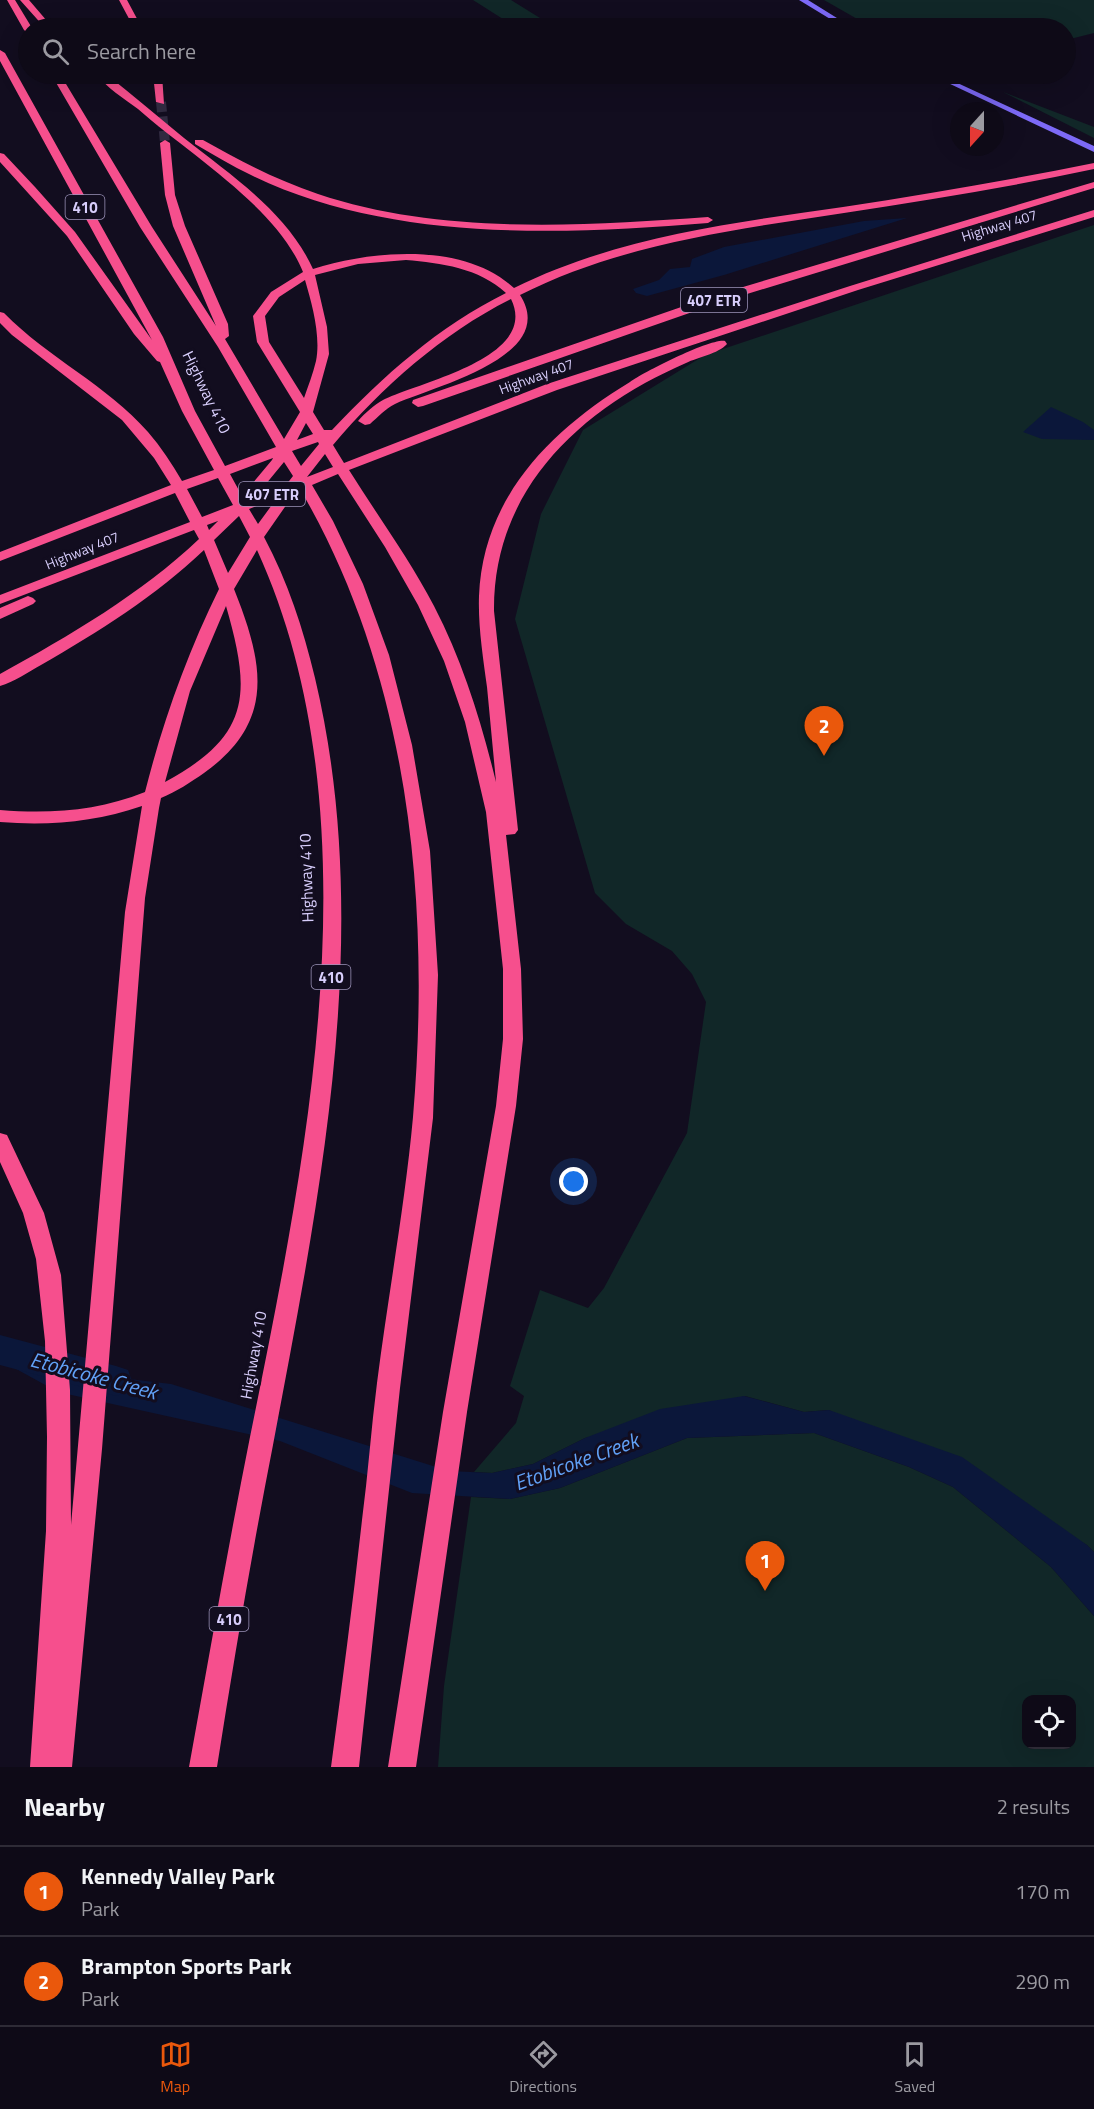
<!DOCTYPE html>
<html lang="en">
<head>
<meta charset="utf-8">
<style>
	:root { --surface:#0e0a17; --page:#1c1824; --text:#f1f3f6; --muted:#9b9aa1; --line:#2e2b36; --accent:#ea580c }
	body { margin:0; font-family:"Titillium Web",sans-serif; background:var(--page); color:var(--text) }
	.controls { position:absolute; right:18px; bottom:18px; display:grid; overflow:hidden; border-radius:12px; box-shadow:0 6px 24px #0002 }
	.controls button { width:54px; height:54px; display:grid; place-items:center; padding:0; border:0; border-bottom:2px solid var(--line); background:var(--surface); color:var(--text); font:30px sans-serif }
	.compass { position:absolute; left:950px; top:102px; width:54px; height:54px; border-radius:50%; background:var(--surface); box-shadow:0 6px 24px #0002; rotate:201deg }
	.you { position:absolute; left:574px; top:1182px; width:21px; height:21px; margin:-15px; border:4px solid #fff; border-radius:50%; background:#1a73e8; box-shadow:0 0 0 9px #1a73e833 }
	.badge { display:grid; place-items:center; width:39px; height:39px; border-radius:50%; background:var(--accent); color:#fff; font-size:20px; font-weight:700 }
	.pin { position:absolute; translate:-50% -50px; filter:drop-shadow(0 2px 3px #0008) }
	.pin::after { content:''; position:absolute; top:32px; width:21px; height:18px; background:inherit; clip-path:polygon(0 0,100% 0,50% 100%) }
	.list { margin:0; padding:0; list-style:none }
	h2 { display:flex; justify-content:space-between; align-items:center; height:78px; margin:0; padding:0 24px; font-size:26px }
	h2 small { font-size:20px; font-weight:400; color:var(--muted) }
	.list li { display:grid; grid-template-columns:39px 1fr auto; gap:18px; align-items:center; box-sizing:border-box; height:90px; padding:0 24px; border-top:2px solid var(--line) }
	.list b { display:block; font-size:22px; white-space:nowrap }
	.list p { margin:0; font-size:20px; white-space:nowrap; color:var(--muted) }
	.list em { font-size:20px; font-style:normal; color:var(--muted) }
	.icon { flex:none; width:33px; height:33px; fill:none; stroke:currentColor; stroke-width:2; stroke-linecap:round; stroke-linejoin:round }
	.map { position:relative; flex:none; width:1094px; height:1767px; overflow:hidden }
	.search { position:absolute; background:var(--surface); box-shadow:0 6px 24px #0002; left:18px; right:18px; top:18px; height:66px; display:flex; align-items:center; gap:15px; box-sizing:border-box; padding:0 21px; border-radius:33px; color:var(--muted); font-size:22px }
	.sheet { height:258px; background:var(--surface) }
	nav { display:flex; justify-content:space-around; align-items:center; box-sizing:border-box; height:84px; border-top:2px solid var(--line); background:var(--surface); font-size:16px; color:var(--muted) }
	nav a { display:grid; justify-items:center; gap:3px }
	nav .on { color:var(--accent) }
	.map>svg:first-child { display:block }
	.green { fill:#112728; fill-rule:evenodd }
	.water { fill:#0b173a }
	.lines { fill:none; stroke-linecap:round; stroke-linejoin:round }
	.river { fill:#0b173a; fill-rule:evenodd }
	.highway-tunnel { stroke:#302a40; stroke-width:10; stroke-dasharray:10 4.5; stroke-linecap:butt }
	.secondary { fill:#7d6af7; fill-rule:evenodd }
	.highway { fill:#f64f8d; fill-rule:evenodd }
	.labels { text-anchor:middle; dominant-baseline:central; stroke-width:6; stroke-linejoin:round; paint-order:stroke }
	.far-street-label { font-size:14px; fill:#d8cefc; stroke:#120d1f }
	.shield { fill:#120d1f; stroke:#9d94ba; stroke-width:1.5 }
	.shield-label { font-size:15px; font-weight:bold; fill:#d8cefc }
	.street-label { font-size:16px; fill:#d8cefc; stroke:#120d1f }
	.near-water-label { font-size:21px; font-style:italic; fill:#61a1f7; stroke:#120d1f }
</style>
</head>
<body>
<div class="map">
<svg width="1094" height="1767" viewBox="0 0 1094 1767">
	<rect width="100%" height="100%" fill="#120d1f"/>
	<path class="green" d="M473,0H511L548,23L517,28Z
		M824,0H1094V33L1066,40V28H873Z
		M1003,92L1094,127V138Z
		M1094,225V1552L1087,1545L829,1410L804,1412L745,1396L585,1438L533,1464L492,1473L474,1472L516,1423L524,1396L510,1386L540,1290L588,1308L604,1288L687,1133L706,1002L692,974L672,951L626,924L595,893L515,619L541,514L583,430L705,355Z
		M814,1433L909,1467L953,1487L1051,1567L1094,1616V1767H438L444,1686L471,1497L510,1499L560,1488L687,1438ZM1026,1700H1072V1744H1026Z"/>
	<path class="water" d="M907,218L724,275L647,296L636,293L633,289L659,280L670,269L690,267L692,259L724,247L864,221Z
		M1051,407L1083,422L1094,430V440L1042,439L1023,432Z
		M0,1336L62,1371L171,1384L449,1471L492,1473L533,1464L585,1438L660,1409L744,1396L804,1412L829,1410L962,1457L1087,1545L1094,1552V1616L1051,1567L953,1487L909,1467L814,1433L687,1438L560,1488L510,1499L412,1493L280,1441L58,1392L0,1360Z"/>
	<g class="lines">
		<path class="river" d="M0,1335L116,1366L128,1370L132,1381L128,1392L116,1396L0,1365Z"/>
		<path class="highway-tunnel" d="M161,102L165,143"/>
		<path class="secondary" d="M799,0H808L853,28H845Z
			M929,74H938L1094,146V152Z"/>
		<path class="highway" d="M7,0H15L32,28H28V33L24,30Z
			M20,0H29L53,28H45Z
			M119,0H127L142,28H134Z
			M0,50L5,53L163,337L195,411L225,466L276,447L218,347L140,227L51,74H60L152,227L216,326L173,226L165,195L160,143L165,140L170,143L175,195L185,226L228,324L229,336L225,339L284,439L300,412L257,342L253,316L271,292L303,272C277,207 190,155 138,109C125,99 105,87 97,74H106C133,95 158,117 184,138C232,176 287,212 313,269C373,250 464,242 514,288C617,237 732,223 843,207C927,194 1011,180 1094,163V169C1011,187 928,200 844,213C733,230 621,244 520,295C560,357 432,387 395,404C385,409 378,417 370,424L365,425L358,421C365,413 374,405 383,400C418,382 540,358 511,299C443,333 382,387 333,445L344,463L547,384L850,286L1094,210V217L858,290L557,390L349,470C377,515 409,558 434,606C463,662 481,721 496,782C493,750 490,718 487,687C483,657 478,626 479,596C483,497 551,430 630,382C644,372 711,338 725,341L727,344C718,354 698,357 686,363C672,369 658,376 645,383C557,432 493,507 494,611L518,830L515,834L506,835L521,969L523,1039L516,1106L467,1412L416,1767H388L443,1412L496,1106L503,1039V969L486,812L465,722L444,661L418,605L385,547L338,474L312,485L333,521L363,584L389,655L412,745L430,851L438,975L433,1118L400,1388L359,1767H331C342,1685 353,1602 362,1520C368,1475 371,1429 377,1383C388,1296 405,1205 413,1117C431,904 410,677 300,489L296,491L264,537C288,582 303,628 315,678C375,930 320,1195 273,1445C252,1552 234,1659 217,1767H189C209,1657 228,1547 250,1437C306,1160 379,817 257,550L234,589C263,662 277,721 204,773C191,782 176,792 161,798L159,808L145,898L102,1449L72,1767H30L46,1531L47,1437L45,1341L36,1259L23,1213L0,1162V1133L7,1135L44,1213L61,1275L70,1390L71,1525L125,912L142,806C95,822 49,826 0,822V810C50,814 98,811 145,792C163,721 187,654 219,589L204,550C157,595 97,633 41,665C28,672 14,682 0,686V674C69,636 141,594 199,539L194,530L0,604V595L190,522L175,493L0,561V552L171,485L154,458L122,420L12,335L0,323V312L4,313C48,358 107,385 148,432C161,447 172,464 182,481L214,470L182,411L160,362L157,361L134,334L67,236L0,162V153L4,154L35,187L75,232L152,340L0,61ZM406,260C441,263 479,268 506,293C439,326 383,376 332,430H324L313,412L329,354L327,327L315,275L358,264ZM305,280C312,304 321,336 316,361C313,374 308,386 304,398L269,342L265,316L279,297ZM306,423L313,434L297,440ZM318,442L319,444L301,466L292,451ZM325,454L333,467L307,477ZM273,458L272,460L242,496L230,474ZM284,462L293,476L286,485L256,496ZM218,478L233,505L202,517L187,489ZM277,498L258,524L249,509ZM239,516L250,537L228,573L214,540ZM218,521L209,530L207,525ZM226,606C251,693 252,735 165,782L190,691Z
			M153,74H162L164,104L156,102Z
			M195,140H203C240,161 277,180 318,194C440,235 582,226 708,217L713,220L708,223C560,235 388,242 251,175C232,166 214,155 195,144Z
			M1094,182V188L721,302L423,406L418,407L412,403L413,400L713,296Z
			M28,596L33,598L36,601L33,604L0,619V608Z"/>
	</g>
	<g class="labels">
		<g class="far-street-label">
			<text transform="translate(999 225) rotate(-17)">Highway 407</text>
			<text transform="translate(536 376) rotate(-20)">Highway 407</text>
			<text transform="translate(82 550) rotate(-22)">Highway 407</text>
		</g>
		<g class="shield">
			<rect x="65.5" y="195" width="39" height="24" rx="4.5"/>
			<rect x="681" y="288" width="66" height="24" rx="4.5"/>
			<rect x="239" y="482" width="66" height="24" rx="4.5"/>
			<rect x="311.5" y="965" width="39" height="24" rx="4.5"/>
			<rect x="209.5" y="1607" width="39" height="24" rx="4.5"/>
		</g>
		<g class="shield-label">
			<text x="85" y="207">410</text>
			<text x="714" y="300">407 ETR</text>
			<text x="272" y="494">407 ETR</text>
			<text x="331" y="977">410</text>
			<text x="229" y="1619">410</text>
		</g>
		<g class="street-label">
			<text transform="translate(207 392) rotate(64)">Highway 410</text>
			<text transform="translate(306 878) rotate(-92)">Highway 410</text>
			<text transform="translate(253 1355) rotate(-80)">Highway 410</text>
		</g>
		<g class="near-water-label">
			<text transform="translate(94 1375) rotate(15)">Etobicoke Creek</text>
			<text transform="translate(576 1461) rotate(-20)">Etobicoke Creek</text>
		</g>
	</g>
</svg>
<div class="controls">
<button><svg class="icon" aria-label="locate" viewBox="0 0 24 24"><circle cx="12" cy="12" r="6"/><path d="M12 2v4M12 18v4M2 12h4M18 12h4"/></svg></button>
</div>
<svg class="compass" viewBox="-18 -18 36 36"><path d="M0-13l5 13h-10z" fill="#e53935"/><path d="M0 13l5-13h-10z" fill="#9b9aa1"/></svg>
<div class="you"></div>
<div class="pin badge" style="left:765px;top:1591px">1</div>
<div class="pin badge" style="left:824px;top:756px">2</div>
<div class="search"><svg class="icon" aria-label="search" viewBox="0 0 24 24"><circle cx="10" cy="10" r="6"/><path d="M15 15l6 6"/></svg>Search here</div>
</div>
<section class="sheet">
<h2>Nearby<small>2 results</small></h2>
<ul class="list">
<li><span class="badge">1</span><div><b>Kennedy Valley Park</b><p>Park</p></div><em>170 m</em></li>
<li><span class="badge">2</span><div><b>Brampton Sports Park</b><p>Park</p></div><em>290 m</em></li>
</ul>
</section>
<nav>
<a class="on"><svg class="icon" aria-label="map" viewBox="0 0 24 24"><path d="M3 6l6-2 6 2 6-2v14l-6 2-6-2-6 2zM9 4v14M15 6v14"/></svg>Map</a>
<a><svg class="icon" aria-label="directions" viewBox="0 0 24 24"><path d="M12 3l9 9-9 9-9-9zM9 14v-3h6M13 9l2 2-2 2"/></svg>Directions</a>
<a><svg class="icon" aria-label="saved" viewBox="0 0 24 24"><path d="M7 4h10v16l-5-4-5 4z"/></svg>Saved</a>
</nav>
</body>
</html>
